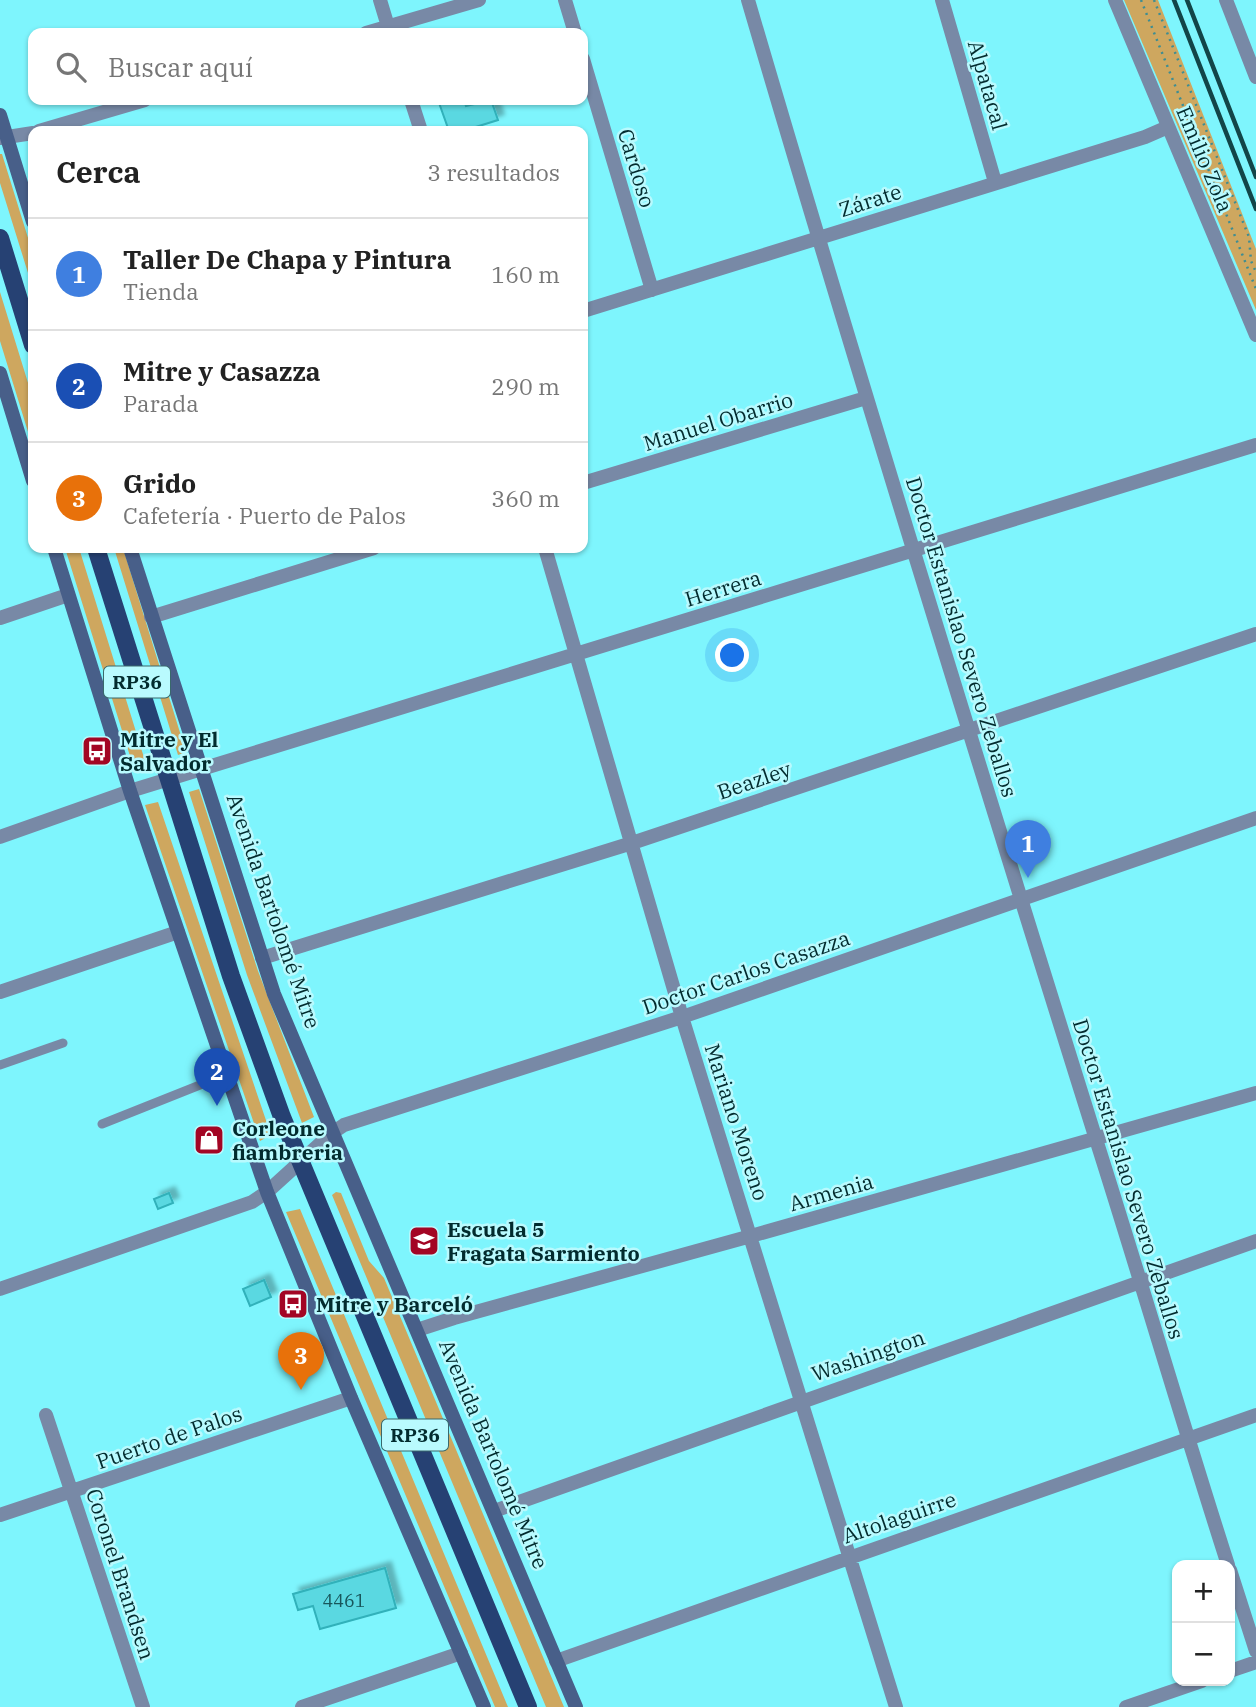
<!DOCTYPE html>
<html lang="es">
<head>
<meta charset="utf-8">
<style>
	:root { --surface:#fff; --page:#f2f2f2; --text:#222; --muted:#767676; --line:#e0e0e0; --accent:#a30524 }
	body { margin:0; font-family:"IBM Plex Serif",serif; background:var(--page); color:var(--text) }
	.controls { position:absolute; right:21px; bottom:21px; display:grid; overflow:hidden; border-radius:14px; box-shadow:0 2px 5px #0004 }
	.controls button { width:63px; height:63px; display:grid; place-items:center; padding:0; border:0; border-bottom:2px solid var(--line); background:var(--surface); color:var(--text); font:35px sans-serif }
	.you { position:absolute; left:733px; top:656px; width:24px; height:24px; margin:-18px; border:5px solid #fff; border-radius:50%; background:#1a73e8; box-shadow:0 0 0 10px #1a73e833 }
	.badge { display:grid; place-items:center; width:46px; height:46px; border-radius:50%; background:var(--accent); color:#fff; font-size:23px; font-weight:700 }
	.pin { position:absolute; translate:-50% -58px; filter:drop-shadow(0 2px 4px #0008) }
	.pin::after { content:''; position:absolute; top:37px; width:24px; height:21px; background:inherit; clip-path:polygon(0 0,100% 0,50% 100%) }
	.list { margin:0; padding:0; list-style:none }
	h2 { display:flex; justify-content:space-between; align-items:center; height:91px; margin:0; padding:0 28px; font-size:30px }
	h2 small { font-size:23px; font-weight:400; color:var(--muted) }
	.list li { display:grid; grid-template-columns:46px 1fr auto; gap:21px; align-items:center; box-sizing:border-box; height:112px; padding:0 28px; border-top:2px solid var(--line) }
	.list b { display:block; font-size:26px; white-space:nowrap }
	.list p { margin:0; font-size:23px; white-space:nowrap; color:var(--muted) }
	.list em { font-size:23px; font-style:normal; color:var(--muted) }
	.icon { flex:none; width:38px; height:38px; fill:none; stroke:currentColor; stroke-width:2; stroke-linecap:round; stroke-linejoin:round }
	.map { position:relative; flex:none; width:1256px; height:1707px; overflow:hidden }
	.search { position:absolute; background:var(--surface); box-shadow:0 2px 5px #0004; left:28px; top:28px; width:560px; height:77px; display:flex; align-items:center; gap:18px; box-sizing:border-box; padding:0 24px; border-radius:14px; color:var(--muted); font-size:26px }
	.panel { position:absolute; background:var(--surface); box-shadow:0 2px 5px #0004; left:28px; top:126px; width:560px; height:427px; border-radius:14px }
	.map>svg:first-child { display:block }
	.green { fill:#cea75f }
	.building { fill:#5ad8e1; stroke:#30b1ba; stroke-width:2; filter:url(#shadow) }
	.lines { fill:none; stroke-linecap:round; stroke-linejoin:round }
	.path { stroke:#3e8d92; stroke-width:2.5; stroke-dasharray:2 5; stroke-linecap:butt }
	.lane { stroke:#7889a6; stroke-width:9 }
	.street { stroke:#7889a6; stroke-width:14 }
	.secondary { stroke:#485f89; stroke-width:14 }
	.primary { stroke:#264173; stroke-width:18 }
	.rail { stroke:#124548; stroke-width:4.5 }
	.labels { text-anchor:middle; dominant-baseline:central; stroke-width:5; stroke-linejoin:round; paint-order:stroke }
	.number-label { font-size:18px; fill:#18565b }
	.shield { fill:#b9fafe; stroke:#39696c; stroke-width:2 }
	.shield-label { font-size:19px; font-weight:bold; fill:#022b2e }
	.street-label { font-size:21px; fill:#022b2e; stroke:#b9fafe }
	.poi-label { font-size:21px; font-weight:bold; fill:#022b2e; stroke:#b9fafe; text-anchor:start }
</style>
</head>
<body>
<div class="map">
<svg width="1256" height="1707" viewBox="0 0 1256 1707">
	<defs>
		<filter id="shadow"><feDropShadow dx="6" dy="-6" stdDeviation="2" flood-color="#0004"/></filter>
	</defs>
	<rect width="100%" height="100%" fill="#7ef5fd"/>
	<path class="green" d="M1124,0H1158L1256,249V310Z
		M0,154H2L33,254V289L0,183Z
		M0,292L33,399V448L0,341Z
		M65,548H79L146,764L134,769Z
		M114,548H123L186,752L178,755Z
		M199,789L258,971L314,1117L302,1123L247,975L189,792Z
		M158,802L271,1135L260,1141L145,805Z
		M336,1192L341,1193L369,1261L384,1278L564,1707H546L332,1195Z
		M300,1209L508,1707H495L286,1212Z"/>
	<path class="building" d="M438,100H464L466,106L491,100L498,120L463,131H449Z
		M169,1193L173,1203L158,1209L154,1199Z
		M264,1280L271,1297L250,1306L243,1289Z
		M385,1568L396,1608L320,1629L313,1606L298,1610L293,1594Z"/>
	<g class="lines">
		<path class="path" d="M1141,0L1256,289
			M1154,0L1249,237L1251,261L1256,272"/>
		<path class="lane" d="M0,1065L63,1043
			M102,1124L225,1075"/>
		<path class="street" d="M380,0L390,33
			M565,0L575,33
			M748,0C859,379 976,756 1094,1133C1140,1277 1182,1422 1228,1565
			M942,0L995,182
			M1115,0L1256,335
			M1226,0L1256,77
			M366,33L479,0
			M583,59L652,290
			M411,100L421,131
			M39,131L145,100
			M0,138L33,133
			M583,311L1145,137L1168,127
			M583,483L866,398
			M545,548L682,1017L896,1707
			M151,617L374,548
			M0,618L68,595
			M0,837L130,791L1256,445
			M262,958L632,843L1256,634
			M0,992L178,932
			M0,1289L252,1202L267,1192L332,1133L344,1125L682,1017L1256,818
			M417,1330L454,1318L751,1236L1256,1093
			M46,1415L143,1707
			M494,1511L1256,1241
			M0,1515L351,1398
			M1230,1570L1256,1651
			M556,1661L1256,1415
			M1230,1671L1256,1662
			M302,1707L461,1653
			M1126,1707L1202,1681"/>
		<path class="secondary" d="M0,115L33,222
			M0,373L33,481
			M54,548L130,791L267,1192L351,1398L484,1707
			M130,548L274,994L576,1707"/>
		<path class="primary" d="M0,238L33,345
			M96,548L231,976L282,1117L528,1707"/>
		<path class="rail" d="M1174,0L1256,209
			M1187,0L1256,177"/>
	</g>
	<defs>
		<g id="bus-square" transform="scale(1.575)"><rect x="-9" y="-9" width="18" height="18" rx="4" fill="#a30524" stroke="#b9fafe"/><path d="M-5-6H5V4H4V6H2V4H-2V6H-4V4H-5ZM-3.5-4V0h7V-4ZM-3.5 1.2v1.5H-2V1.2ZM2 1.2v1.5H3.5V1.2Z" fill="#fff"/></g>
		<g id="shop-square" transform="scale(1.575)"><rect x="-9" y="-9" width="18" height="18" rx="4" fill="#a30524" stroke="#b9fafe"/><path d="M-5-2.5h2.3a2.7 3.5 0 0 1 5.4 0H5L5.5 6h-11ZM-1.5-2.5h3a1.5 2.3 0 0 0-3 0Z" fill="#fff"/></g>
		<g id="school-square" transform="scale(1.575)"><rect x="-9" y="-9" width="18" height="18" rx="4" fill="#a30524" stroke="#b9fafe"/><path d="M0-5L7-2L0 1L-7-2ZM-4 1L0 2.5L4 1V4Q0 6-4 4Z" fill="#fff"/></g>
	</defs>
	<g fill-rule="evenodd">
		<use href="#bus-square" x="97" y="751"/>
		<use href="#shop-square" x="209" y="1140"/>
		<use href="#school-square" x="424" y="1241"/>
		<use href="#bus-square" x="293" y="1304"/>
	</g>
	<g class="labels">
		<g class="number-label">
			<text x="344" y="1600">4461</text>
		</g>
		<g class="shield">
			<rect x="104" y="666.5" width="66" height="31" rx="5"/>
			<rect x="382" y="1419.5" width="66" height="31" rx="5"/>
		</g>
		<g class="shield-label">
			<text x="137" y="682">RP36</text>
			<text x="415" y="1435">RP36</text>
		</g>
		<g class="street-label">
			<text transform="translate(988 85) rotate(74)">Alpatacal</text>
			<text transform="translate(1205 159) rotate(67)">Emilio Zola</text>
			<text transform="translate(637 168) rotate(73)">Cardoso</text>
			<text transform="translate(870 200) rotate(-18)">Zárate</text>
			<text transform="translate(718 421) rotate(-17)">Manuel Obarrio</text>
			<text transform="translate(723 588) rotate(-17)">Herrera</text>
			<text transform="translate(962 637) rotate(73)">Doctor Estanislao Severo Zeballos</text>
			<text transform="translate(754 780) rotate(-19)">Beazley</text>
			<text transform="translate(274 911) rotate(71)">Avenida Bartolomé Mitre</text>
			<text transform="translate(746 972) rotate(-19)">Doctor Carlos Casazza</text>
			<text transform="translate(737 1122) rotate(72)">Mariano Moreno</text>
			<text transform="translate(1129 1179) rotate(73)">Doctor Estanislao Severo Zeballos</text>
			<text transform="translate(831 1192) rotate(-16)">Armenia</text>
			<text transform="translate(868 1355) rotate(-19)">Washington</text>
			<text transform="translate(169 1437) rotate(-19)">Puerto de Palos</text>
			<text transform="translate(494 1454) rotate(67)">Avenida Bartolomé Mitre</text>
			<text transform="translate(899 1517) rotate(-19)">Altolaguirre</text>
			<text transform="translate(121 1574) rotate(72)">Coronel Brandsen</text>
		</g>
		<g class="poi-label">
			<text x="120" y="739">Mitre y El<tspan x="120" dy="24">Salvador</tspan></text>
			<text x="232" y="1128">Corleone<tspan x="232" dy="24">fiambreria</tspan></text>
			<text x="447" y="1229">Escuela 5<tspan x="447" dy="24">Fragata Sarmiento</tspan></text>
			<text x="316" y="1304">Mitre y Barceló</text>
		</g>
	</g>
</svg>
<div class="controls">
<button>+</button>
<button>−</button>
</div>
<div class="you"></div>
<div class="pin badge" style="left:1028px;top:878px;background:#3f7fe0">1</div>
<div class="pin badge" style="left:217px;top:1106px;background:#1a4fb4">2</div>
<div class="pin badge" style="left:301px;top:1390px;background:#e8710a">3</div>
<div class="search"><svg class="icon" aria-label="search" viewBox="0 0 24 24"><circle cx="10" cy="10" r="6"/><path d="M15 15l6 6"/></svg>Buscar aquí</div>
<section class="panel">
<h2>Cerca<small>3 resultados</small></h2>
<ul class="list">
<li><span class="badge" style="background:#3f7fe0">1</span><div><b>Taller De Chapa y Pintura</b><p>Tienda</p></div><em>160 m</em></li>
<li><span class="badge" style="background:#1a4fb4">2</span><div><b>Mitre y Casazza</b><p>Parada</p></div><em>290 m</em></li>
<li><span class="badge" style="background:#e8710a">3</span><div><b>Grido</b><p>Cafetería · Puerto de Palos</p></div><em>360 m</em></li>
</ul>
</section>
</div>
</body>
</html>
